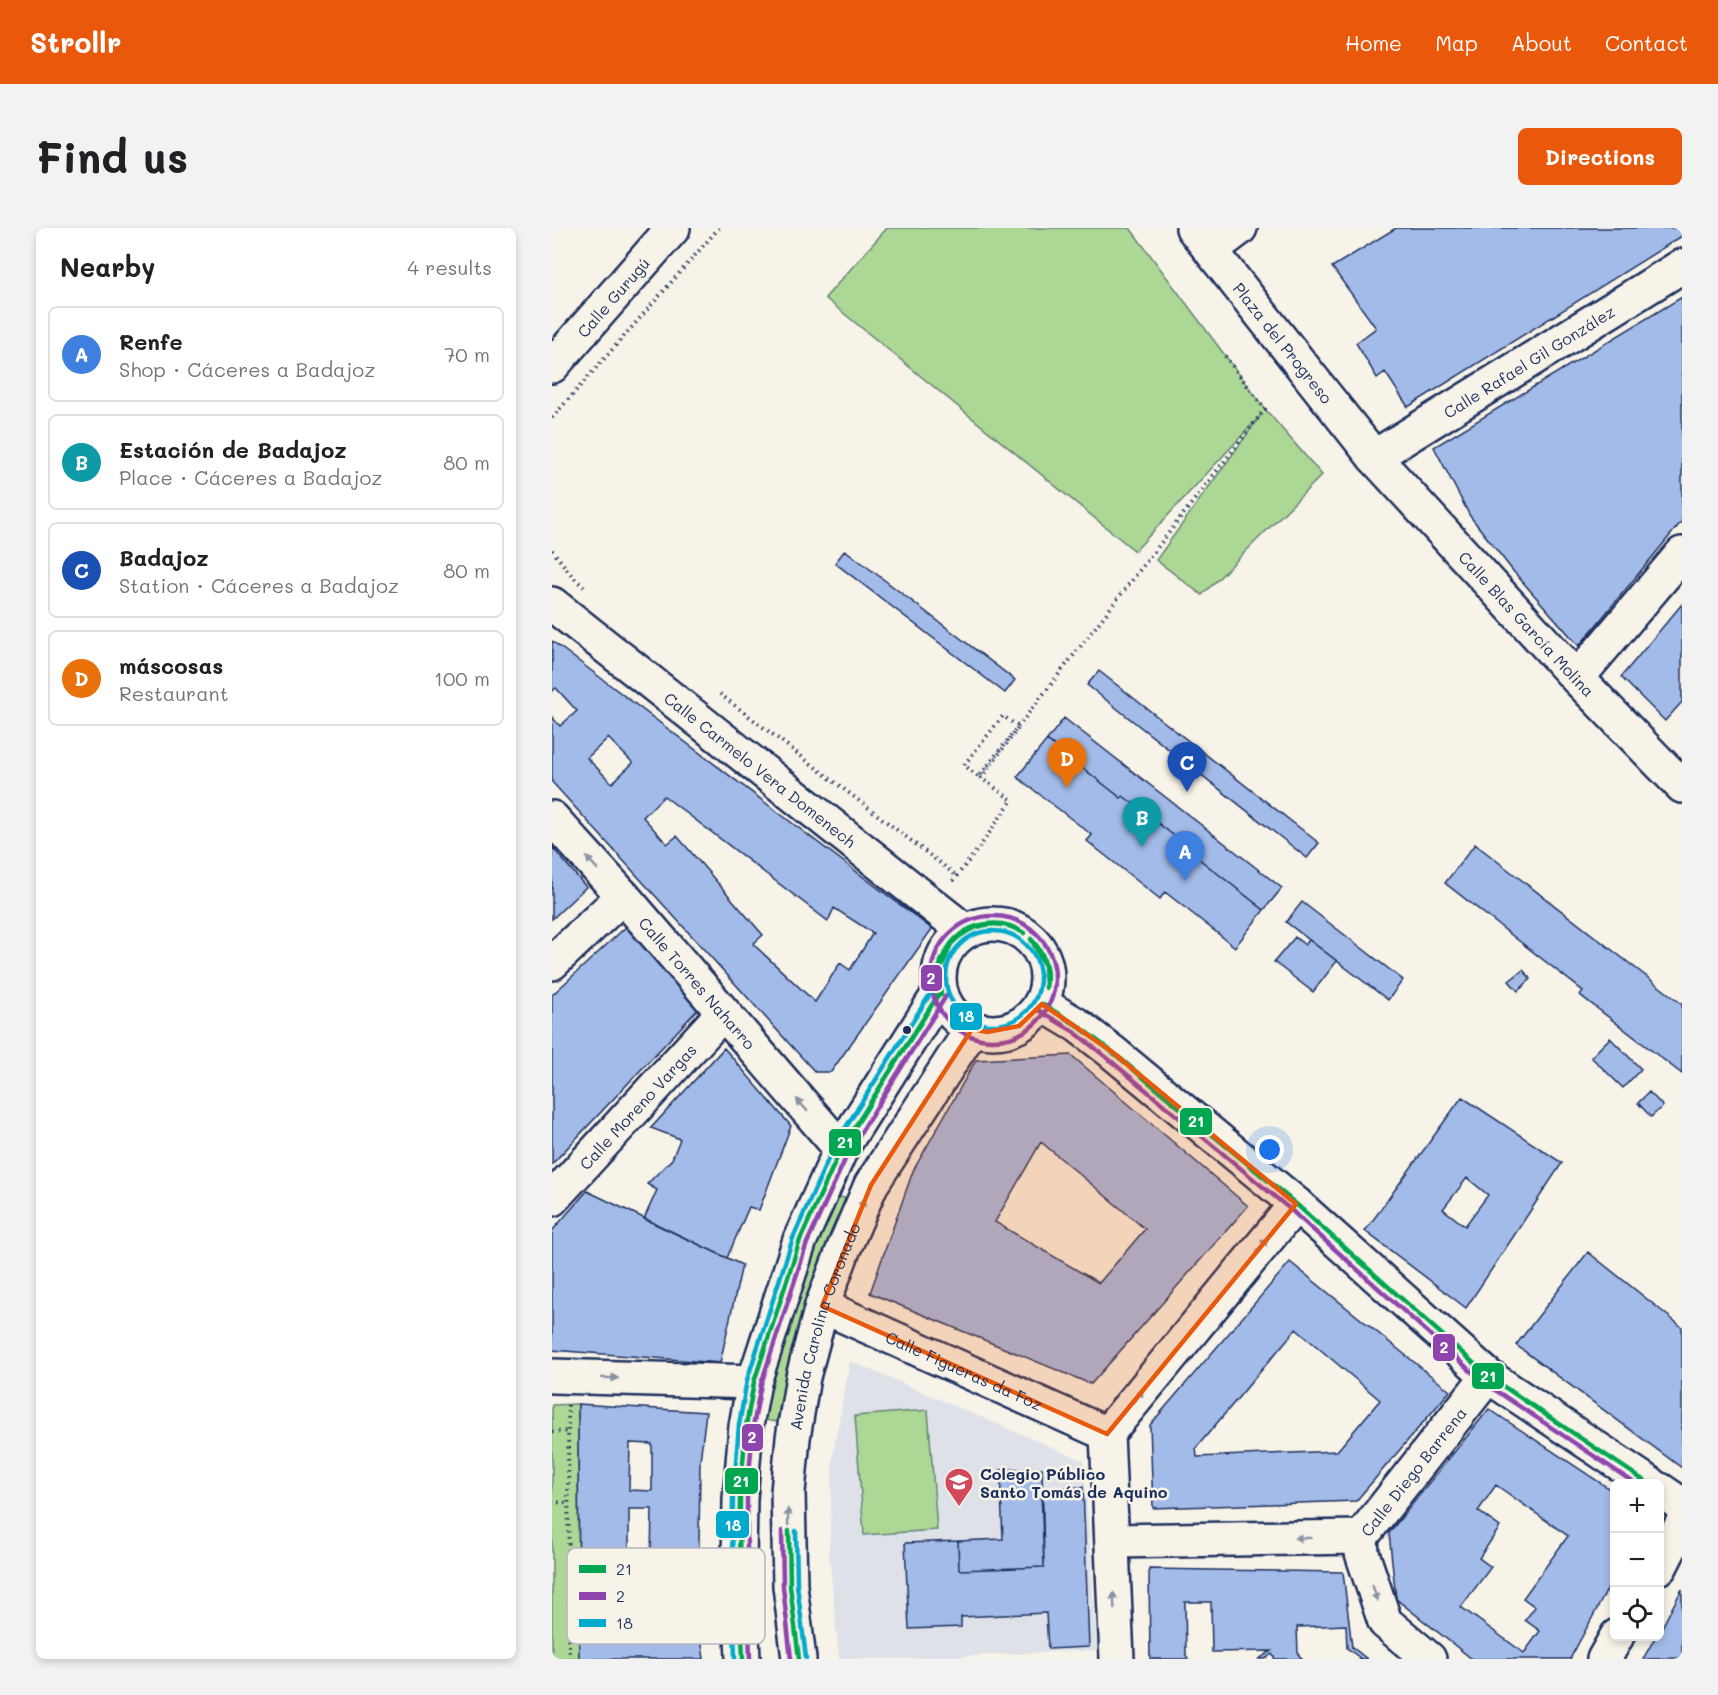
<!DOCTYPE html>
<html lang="en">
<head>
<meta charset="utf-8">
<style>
	:root { --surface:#fff; --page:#f2f2f2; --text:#202124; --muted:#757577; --line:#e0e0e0; --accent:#ea580c }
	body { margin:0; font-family:Mali,sans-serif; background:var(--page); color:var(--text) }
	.controls { position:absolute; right:18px; bottom:18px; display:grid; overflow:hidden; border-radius:9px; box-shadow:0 3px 9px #0003 }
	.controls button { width:54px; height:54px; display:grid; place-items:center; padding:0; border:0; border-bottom:2px solid var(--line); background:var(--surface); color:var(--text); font:30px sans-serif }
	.you { position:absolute; left:718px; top:922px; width:21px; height:21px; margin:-15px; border:4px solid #fff; border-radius:50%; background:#1a73e8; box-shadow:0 0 0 9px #1a73e833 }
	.badge { display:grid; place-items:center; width:39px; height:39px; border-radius:50%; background:var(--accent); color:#fff; font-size:20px; font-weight:700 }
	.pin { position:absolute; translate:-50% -50px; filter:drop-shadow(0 2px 3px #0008) }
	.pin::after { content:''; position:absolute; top:32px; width:21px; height:18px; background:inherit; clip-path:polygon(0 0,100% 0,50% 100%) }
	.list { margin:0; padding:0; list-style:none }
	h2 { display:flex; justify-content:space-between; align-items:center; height:78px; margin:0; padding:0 24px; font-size:26px }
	h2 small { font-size:20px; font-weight:400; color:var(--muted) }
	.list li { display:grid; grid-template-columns:39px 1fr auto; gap:18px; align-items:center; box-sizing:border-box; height:96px; margin:0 12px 12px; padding:0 12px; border:2px solid var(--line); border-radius:9px }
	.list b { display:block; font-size:22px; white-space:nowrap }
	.list p { margin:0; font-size:20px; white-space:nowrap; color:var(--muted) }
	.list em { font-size:20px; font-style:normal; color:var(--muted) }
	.icon { flex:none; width:33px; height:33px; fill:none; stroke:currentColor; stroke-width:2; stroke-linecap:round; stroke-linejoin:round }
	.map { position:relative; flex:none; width:1130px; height:1431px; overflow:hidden; border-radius:9px }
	header { display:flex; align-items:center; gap:36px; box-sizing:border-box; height:84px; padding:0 30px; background:var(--accent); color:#fff }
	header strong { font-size:28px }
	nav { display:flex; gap:33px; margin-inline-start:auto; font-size:21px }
	.intro { display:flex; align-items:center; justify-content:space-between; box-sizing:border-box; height:144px; padding:0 36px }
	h1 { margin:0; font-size:42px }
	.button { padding:15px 27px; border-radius:9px; background:var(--accent); color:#fff; font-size:21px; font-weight:700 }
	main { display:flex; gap:36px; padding:0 36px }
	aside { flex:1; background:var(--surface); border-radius:9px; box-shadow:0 3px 9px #0003 }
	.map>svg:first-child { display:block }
	.built { fill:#dee2e8 }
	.green { fill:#add794; stroke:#648379; stroke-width:1.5 }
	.building { fill:#a3bbe8; stroke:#1b2f5e; stroke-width:1.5; fill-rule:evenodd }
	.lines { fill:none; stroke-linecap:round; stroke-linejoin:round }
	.minor-casing { stroke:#1b2f5e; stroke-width:38 }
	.major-casing { stroke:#1b2f5e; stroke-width:38 }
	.path { stroke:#1b2f5e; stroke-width:4; stroke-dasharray:1.5 4.5; stroke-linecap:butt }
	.minor { stroke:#f7f3e8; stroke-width:33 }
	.major { stroke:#f7f3e8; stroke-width:33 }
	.bus-1-casing { stroke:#f7f3e8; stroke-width:9 }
	.bus-2-casing { stroke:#f7f3e8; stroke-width:9 }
	.bus-3-casing { stroke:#f7f3e8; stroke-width:9 }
	.bus-1 { stroke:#00a651; stroke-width:4.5 }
	.bus-2 { stroke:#8e44ad; stroke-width:4.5 }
	.bus-3 { stroke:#00a9ce; stroke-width:4.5 }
	.oneway { fill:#8991a3 }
	.marked { fill:#e8590c; fill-opacity:0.2; stroke:#e8590c; stroke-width:4.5; stroke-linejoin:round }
	.bus-dot { fill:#1b2f5e; stroke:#f7f3e8; stroke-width:2 }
	.labels { text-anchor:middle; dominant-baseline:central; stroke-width:5; stroke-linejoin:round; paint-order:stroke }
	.street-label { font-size:16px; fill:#1b2f5e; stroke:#f7f3e8 }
	.poi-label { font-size:16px; font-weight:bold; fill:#1b2f5e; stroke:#f7f3e8; text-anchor:start }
	.key { fill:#f7f3e8; stroke:#b5b8bf; stroke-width:1.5 }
	.key-label { font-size:16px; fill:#1b2f5e }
	.line-badge { stroke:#f7f3e8; stroke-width:2 }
	.badge-label { font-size:16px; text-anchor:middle; font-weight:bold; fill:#fff }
</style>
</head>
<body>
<header>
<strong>Strollr</strong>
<nav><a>Home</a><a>Map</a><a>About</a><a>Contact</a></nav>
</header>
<div class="intro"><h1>Find us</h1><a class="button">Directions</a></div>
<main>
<aside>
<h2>Nearby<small>4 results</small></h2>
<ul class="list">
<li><span class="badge" style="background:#3f7fe0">A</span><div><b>Renfe</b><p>Shop · Cáceres a Badajoz</p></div><em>70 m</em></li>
<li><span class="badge" style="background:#0f9aa8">B</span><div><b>Estación de Badajoz</b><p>Place · Cáceres a Badajoz</p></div><em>80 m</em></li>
<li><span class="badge" style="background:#1a4fb4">C</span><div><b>Badajoz</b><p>Station · Cáceres a Badajoz</p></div><em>80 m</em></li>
<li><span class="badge" style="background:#e8710a">D</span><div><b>máscosas</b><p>Restaurant</p></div><em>100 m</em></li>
</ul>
</aside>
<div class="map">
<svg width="1130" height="1431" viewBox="0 0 1130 1431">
	<rect width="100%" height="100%" fill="#f7f3e8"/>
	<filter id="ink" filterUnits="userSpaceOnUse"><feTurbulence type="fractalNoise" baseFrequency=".0167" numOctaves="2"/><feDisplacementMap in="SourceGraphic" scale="12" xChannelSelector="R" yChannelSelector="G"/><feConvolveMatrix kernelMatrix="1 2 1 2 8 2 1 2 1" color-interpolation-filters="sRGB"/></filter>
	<g filter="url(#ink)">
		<path class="built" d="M298,1133L532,1233L545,1422L356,1431H287L277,1324L281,1226Z"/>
		<path class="green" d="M335,0H578L713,181L770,247L650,367L604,332L709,187L583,323L273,70Z
			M285,968L296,971L274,1020L255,1074L224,1194L212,1192L223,1134L260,1025Z
			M26,1176L27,1431H0V1177Z
			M376,1182L385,1302L312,1307L303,1188Z"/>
		<path class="building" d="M844,0H1130V8L856,179L833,144L825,150L804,115L824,100L780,39Z
			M1130,69V293L1027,418L961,343L918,288L882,219Z
			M293,322L463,452L453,465L283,335Z
			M1130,376V474L1113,493L1069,449Z
			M0,413L380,701L279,844H263L0,554V489L8,498L25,483L4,460L0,463ZM56,510L81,535L60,555L35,530ZM112,568L276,693L282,680L321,705L298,742L288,735L263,774L201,716L211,707L125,608L115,616L91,589Z
			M547,443L767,615L755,630L535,457Z
			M512,490L730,660L712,682L642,627L644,625L571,568L569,570L495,512Z
			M495,512L569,570L571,568L644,625L642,627L712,682L683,719L613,664L608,671L535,613L540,607L465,549Z
			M923,616L1130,776V846L1028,767L1031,763L893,655Z
			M0,619L34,659L0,691Z
			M750,674L851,752L836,772L734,694Z
			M75,698L149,778L0,936V767Z
			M743,709L753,717L757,712L785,733L761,764L722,734Z
			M971,742L979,751L966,763L957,753Z
			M1058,810L1089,841L1071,860L1039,829Z
			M172,820L239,898L207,982L197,979L175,1030L92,991L105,962L95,956L120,931L128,911L99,900Z
			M519,827L696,978L539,1156L318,1065L361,943L424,832ZM489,914L593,1001L547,1055L443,994Z
			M1097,864L1111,878L1099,889L1086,875Z
			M910,869L1010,935L914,1080L813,1003ZM915,950L936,967L913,998L891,981Z
			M35,963L190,1037L168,1135L0,1122V1003Z
			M1036,1024L1130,1099V1240L964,1117Z
			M738,1034L898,1163L804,1273L601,1280L598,1197ZM744,1101L828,1172L785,1223L645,1229L644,1220Z
			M26,1176L154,1184L148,1233L147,1315L148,1402L152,1431H27ZM78,1215L100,1216V1263L77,1262ZM77,1281H100L99,1328H77ZM77,1348H99L98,1395L76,1394Z
			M937,1181L1062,1264V1349L1018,1431H920L844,1371L837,1305ZM944,1257L1016,1308L971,1370L983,1379L973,1392L988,1403L972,1425L909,1379L939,1339L927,1330L948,1299L926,1283Z
			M490,1240L492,1339L407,1342L406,1313L451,1311L448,1242Z
			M531,1259L537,1419L496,1421L494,1385L409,1389V1399L357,1401L353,1315L406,1313L407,1342L492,1339L489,1261Z
			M597,1341L791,1344L800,1419L815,1431H806L808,1430L795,1420L794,1397L745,1399L746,1426L750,1431H723L720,1426L713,1431H707L719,1423L660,1424L659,1374H633L634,1427L636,1431H598Z
			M1130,1361V1430L1091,1431L1104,1408H1108V1403Z"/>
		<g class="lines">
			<g class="minor-casing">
				<g id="minor">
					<path id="s1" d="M641,0L822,229L1025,450L1130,558"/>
					<path d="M659,22L688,0"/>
					<path id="s2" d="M822,229L1130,38"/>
					<path d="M1025,450L1130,326"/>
					<path id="s3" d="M0,590L71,668L289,921"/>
					<path d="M0,735L71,668"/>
					<path id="s4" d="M0,971L171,785"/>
					<path id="s5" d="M270,1078L555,1206"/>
					<path d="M0,1148L202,1154"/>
					<path d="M561,1313L809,1309"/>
					<path d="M1108,1339L1130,1296"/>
					<path d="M565,1431L555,1206L744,976"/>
					<path id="s6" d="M877,1431L833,1394L810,1325L809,1309L936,1148"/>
					<path d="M1052,1431L1065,1408"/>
				</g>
			</g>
			<g class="major-casing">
				<g id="major">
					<path id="s7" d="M0,138L121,0"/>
					<path id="s8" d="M0,376L413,703"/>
					<circle cx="441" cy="750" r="54"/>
					<path d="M490,776L525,797L559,823L744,976L936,1148L1098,1256"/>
					<path d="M1108,1262L1130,1277"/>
					<path d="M191,1431L187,1337L188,1271L194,1198L202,1154L248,1012L289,921L388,764"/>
					<path id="s9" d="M247,1431L238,1358L236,1264L241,1210L251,1149L270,1078L292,1020L319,957L420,801"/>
				</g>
			</g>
			<path class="path" d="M0,190L167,0
				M0,322L21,349L32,359
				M168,466L405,648
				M401,653L429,617L460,572L429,550L467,499L451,488L412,537L427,549L713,181L673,128
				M16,1177L17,1431
				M0,1204L16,1203
				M0,1274L16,1275"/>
			<use href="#minor" class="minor"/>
			<use href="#major" class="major"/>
			<g class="bus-1-casing">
				<path id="bus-1" d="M479,711C493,725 497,741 494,760
					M479,711L493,738L494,760
					M399,716C416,694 449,689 472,705
					M399,716C419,695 447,690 472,705
					M389,767C383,748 387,731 399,716
					M389,767L387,745L399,716
					M490,776L525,797L559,823L744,976L936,1148L1097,1256
					M237,1303L238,1358L247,1431
					M191,1431L187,1337L188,1271L194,1198L202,1154L248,1012L289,921L388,764"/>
			</g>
			<g class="bus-2-casing">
				<path id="bus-2" d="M379 750a62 62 0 1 1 124 0a62 62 0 1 1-124 0Z
					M486,782L521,803L554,829L739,982L931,1154L1084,1256
					M230,1303L231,1359L239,1431
					M198,1431L195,1337V1271L201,1199L209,1156L255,1015L296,925L394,768"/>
			</g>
			<g class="bus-3-casing">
				<path id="bus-3" d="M394 750a47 47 0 1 1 94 0a47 47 0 1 1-94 0Z
					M244,1303L245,1357L254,1430
					M183,1431L180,1337L181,1271L187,1197L195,1152L241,1010L282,918L382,760"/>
			</g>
			<use href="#bus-1" class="bus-1"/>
			<use href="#bus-2" class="bus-2"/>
			<use href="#bus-3" class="bus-3"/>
		</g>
		<defs><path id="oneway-solid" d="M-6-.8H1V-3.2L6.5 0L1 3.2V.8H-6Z" transform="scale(1.5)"/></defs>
		<g class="oneway">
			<use href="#oneway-solid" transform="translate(40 635) rotate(-132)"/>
			<use href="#oneway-solid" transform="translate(250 877) rotate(-131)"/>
			<use href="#oneway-solid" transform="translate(309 979) rotate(-66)"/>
			<use href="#oneway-solid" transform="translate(710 1017) rotate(-51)"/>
			<use href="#oneway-solid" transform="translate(58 1150) rotate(1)"/>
			<use href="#oneway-solid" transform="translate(586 1168) rotate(-51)"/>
			<use href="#oneway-solid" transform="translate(236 1289) rotate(-91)"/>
			<use href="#oneway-solid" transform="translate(751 1310) rotate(179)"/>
			<use href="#oneway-solid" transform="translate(823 1365) rotate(72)"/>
			<use href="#oneway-solid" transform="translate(562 1373) rotate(-92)"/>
		</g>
	</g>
	<path class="marked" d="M490,776L559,823L744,976L555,1206L270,1078L319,957L420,801L435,804L467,798Z"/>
	<defs>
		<g id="school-pin" transform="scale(1.5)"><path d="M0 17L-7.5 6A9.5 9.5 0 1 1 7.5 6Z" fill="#d1495b" stroke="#f7f3e8"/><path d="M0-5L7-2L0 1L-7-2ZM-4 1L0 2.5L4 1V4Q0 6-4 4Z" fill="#fff"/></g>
	</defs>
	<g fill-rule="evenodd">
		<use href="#school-pin" x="407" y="1254"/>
	</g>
	<circle class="bus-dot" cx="355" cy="802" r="5"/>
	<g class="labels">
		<g class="street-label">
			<text stroke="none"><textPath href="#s7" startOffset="92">Calle Gurugú</textPath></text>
			<text stroke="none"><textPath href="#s1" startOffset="146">Plaza del Progreso</textPath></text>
			<text stroke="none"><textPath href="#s2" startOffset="182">Calle Rafael Gil González</textPath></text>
			<text stroke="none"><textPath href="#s1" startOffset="518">Calle Blas García Molina</textPath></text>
			<text stroke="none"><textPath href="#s8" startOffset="266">Calle Carmelo Vera Domenech</textPath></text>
			<text stroke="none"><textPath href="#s3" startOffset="220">Calle Torres Naharro</textPath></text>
			<text stroke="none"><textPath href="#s4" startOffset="126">Calle Moreno Vargas</textPath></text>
			<text stroke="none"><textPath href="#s9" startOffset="338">Avenida Carolina Coronado</textPath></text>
			<text stroke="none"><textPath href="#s5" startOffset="156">Calle Figueras da Foz</textPath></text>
			<text stroke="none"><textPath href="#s6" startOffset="230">Calle Diego Barrena</textPath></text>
		</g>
		<g class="poi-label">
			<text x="428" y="1245">Colegio Público<tspan x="428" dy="18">Santo Tomás de Aquino</tspan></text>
		</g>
	</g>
	<rect x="15" y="1320" width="198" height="96" rx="9" class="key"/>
	<rect x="27" y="1337" width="27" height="8" fill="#00a651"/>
	<rect x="27" y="1364" width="27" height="8" fill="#8e44ad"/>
	<rect x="27" y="1391" width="27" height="8" fill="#00a9ce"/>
	<g class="key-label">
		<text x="64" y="1347">21</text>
		<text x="64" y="1374">2</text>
		<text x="64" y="1401">18</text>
	</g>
	<g class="line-badge">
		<rect x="368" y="736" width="23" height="28" rx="6" fill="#8e44ad"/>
		<rect x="397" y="774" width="34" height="29" rx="6" fill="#00a9ce"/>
		<rect x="627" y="879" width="34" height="29" rx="6" fill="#00a651"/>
		<rect x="276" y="900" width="34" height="29" rx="6" fill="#00a651"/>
		<rect x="880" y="1105" width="24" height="29" rx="6" fill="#8e44ad"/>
		<rect x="919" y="1134" width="34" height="28" rx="6" fill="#00a651"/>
		<rect x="189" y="1195" width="23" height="29" rx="6" fill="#8e44ad"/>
		<rect x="172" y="1239" width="35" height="28" rx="6" fill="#00a651"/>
		<rect x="163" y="1282" width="35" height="29" rx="6" fill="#00a9ce"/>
	</g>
	<g class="badge-label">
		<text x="379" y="756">2</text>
		<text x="414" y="794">18</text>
		<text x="644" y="899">21</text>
		<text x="293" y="920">21</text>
		<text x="892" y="1125">2</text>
		<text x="936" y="1154">21</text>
		<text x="200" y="1215">2</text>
		<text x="189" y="1259">21</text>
		<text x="181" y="1303">18</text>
	</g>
</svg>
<div class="controls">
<button>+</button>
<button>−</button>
<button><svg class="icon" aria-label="locate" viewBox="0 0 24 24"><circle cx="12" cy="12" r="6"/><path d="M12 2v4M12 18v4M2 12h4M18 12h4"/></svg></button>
</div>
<div class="you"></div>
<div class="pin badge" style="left:633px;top:653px;background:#3f7fe0">A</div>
<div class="pin badge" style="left:590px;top:619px;background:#0f9aa8">B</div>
<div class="pin badge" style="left:635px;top:564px;background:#1a4fb4">C</div>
<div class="pin badge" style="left:515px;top:560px;background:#e8710a">D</div>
</div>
</main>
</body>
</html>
